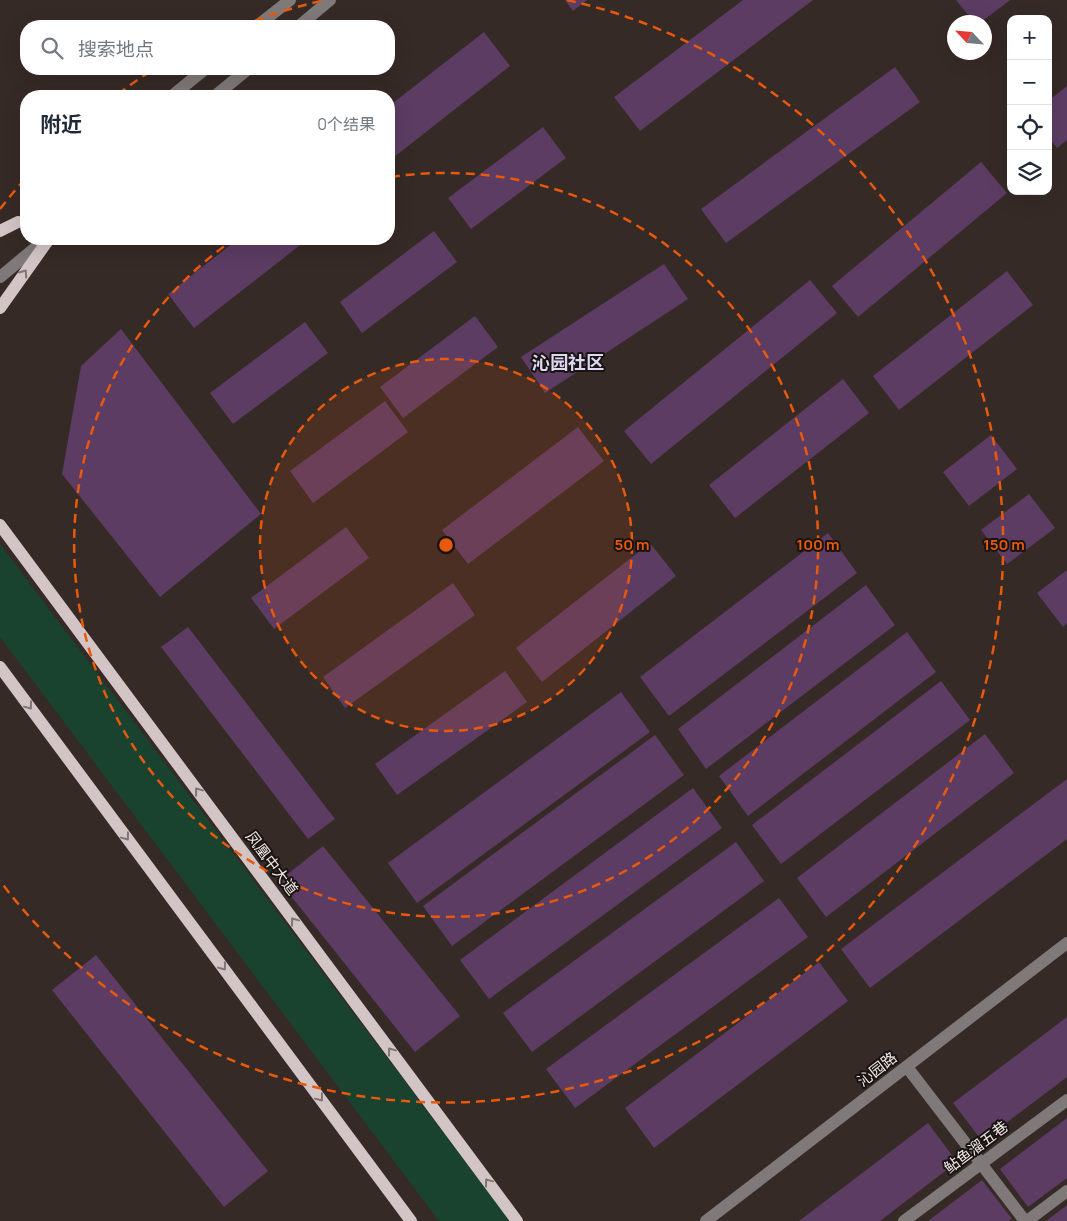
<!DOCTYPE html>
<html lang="zh">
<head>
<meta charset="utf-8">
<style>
	:root { --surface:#fff; --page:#f6f6f7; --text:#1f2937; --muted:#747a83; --line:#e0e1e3 }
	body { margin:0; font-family:Manrope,"Noto Sans SC",sans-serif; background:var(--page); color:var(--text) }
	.controls { position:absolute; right:15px; top:15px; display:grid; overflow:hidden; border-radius:10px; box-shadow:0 5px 20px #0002 }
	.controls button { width:45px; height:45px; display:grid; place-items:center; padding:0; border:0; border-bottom:1px solid var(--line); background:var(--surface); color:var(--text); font:25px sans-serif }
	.compass { position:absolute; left:947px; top:15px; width:45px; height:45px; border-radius:50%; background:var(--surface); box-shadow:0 5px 20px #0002; rotate:296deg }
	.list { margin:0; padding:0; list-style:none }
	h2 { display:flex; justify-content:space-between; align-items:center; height:65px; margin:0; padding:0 20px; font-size:21px }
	h2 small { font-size:16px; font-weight:400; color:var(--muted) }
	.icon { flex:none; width:28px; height:28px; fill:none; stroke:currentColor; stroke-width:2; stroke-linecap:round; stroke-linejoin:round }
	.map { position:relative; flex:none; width:1067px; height:1221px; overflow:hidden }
	.search { position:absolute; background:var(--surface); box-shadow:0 5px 20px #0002; left:20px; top:20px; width:375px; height:55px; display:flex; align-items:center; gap:12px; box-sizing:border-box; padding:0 18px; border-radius:20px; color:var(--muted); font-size:19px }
	.panel { position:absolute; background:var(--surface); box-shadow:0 5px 20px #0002; left:20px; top:90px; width:375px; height:155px; border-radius:20px }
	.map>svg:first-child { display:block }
	.green { fill:#19432f }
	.building { fill:#5c3c63 }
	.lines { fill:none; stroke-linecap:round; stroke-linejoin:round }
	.minor { stroke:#807979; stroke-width:12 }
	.major { stroke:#d3c5c5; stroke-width:12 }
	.oneway { stroke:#7f7574 }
	.ring { fill:none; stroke:#e8590c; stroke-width:2.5; stroke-dasharray:9 6 }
	.labels { text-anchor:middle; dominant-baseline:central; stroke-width:4; stroke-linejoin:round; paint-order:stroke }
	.street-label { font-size:15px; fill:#f2eae7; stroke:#191412 }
	.quarter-label { font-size:18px; font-weight:bold; fill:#dfd8f5; stroke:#191412 }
	.centre { fill:#e8590c; stroke:#191412; stroke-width:2.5 }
	.ring-label { font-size:15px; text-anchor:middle; font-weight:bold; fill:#e8590c; stroke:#191412; stroke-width:4; stroke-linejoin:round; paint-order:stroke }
</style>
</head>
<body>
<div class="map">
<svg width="1067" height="1221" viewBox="0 0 1067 1221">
	<rect width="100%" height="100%" fill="#362a26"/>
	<path class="green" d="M0,544L510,1221H439L0,637Z"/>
	<path class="building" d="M565,0H587L573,11Z
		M743,0H813L640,131L614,97Z
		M956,0H1010L981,22H974Z
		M484,32L510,66L389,161V106Z
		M895,67L920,102L726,243L701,209Z
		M1067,86V140L1057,148L1048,137V101Z
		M543,127L566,158L471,229L448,198Z
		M981,162L1007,193L858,317L832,286Z
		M434,231L457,262L362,333L340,302Z
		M238,239H308L194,328L168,294Z
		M664,264L688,299L545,393L521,357Z
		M1007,271L1033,305L899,410L873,376Z
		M810,280L837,313L651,464L624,431Z
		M475,316L498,347L403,418L380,387Z
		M305,322L328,353L233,424L210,393Z
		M121,329L261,514L160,597L62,474L81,366Z
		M843,379L869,413L735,518L709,485Z
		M385,401L408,432L313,503L290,471Z
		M578,427L604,461L468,564L442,530Z
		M991,435L1017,469L969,506L943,472Z
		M1029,494L1055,528L1007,564L981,530Z
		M346,527L369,558L274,629L251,598Z
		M828,533L857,573L669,716L640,677Z
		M650,543L676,576L542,682L516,648Z
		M1067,570V623L1063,627L1037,593Z
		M453,583L475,615L345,708L323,677Z
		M866,585L895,625L706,769L678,729Z
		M188,627L335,819L308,839L161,647Z
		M907,632L936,672L748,816L719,776Z
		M505,671L527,702L397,795L375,764Z
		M941,681L970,720L781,864L752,825Z
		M621,692L650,732L417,903L388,863Z
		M985,734L1014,773L826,917L797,878Z
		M655,735L684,775L452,946L423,906Z
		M1067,779V839L870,988L841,949Z
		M693,788L722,828L489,999L460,960Z
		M736,842L764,881L532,1052L503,1013Z
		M323,846L460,1016L415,1052L279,881Z
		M779,898L808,937L575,1108L546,1069Z
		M96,955L268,1171L224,1207L52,990Z
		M819,962L848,1001L654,1148L625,1108Z
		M1067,1017V1077L982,1141L953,1103Z
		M1067,1118V1178L1028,1207L1000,1169Z
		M928,1123L957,1162L880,1221H799Z
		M982,1180L1012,1219L1009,1221H928Z
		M1067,1205V1221H1046Z"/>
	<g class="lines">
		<path class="minor" d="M257,26L290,0
			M299,26L330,0
			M172,96L205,69
			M215,96L248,69
			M0,277L46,239
			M907,1067L1025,1221
			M706,1221L1067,943
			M904,1221L1067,1100
			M1027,1221L1067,1191"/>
		<path class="major" d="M0,231L18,222
			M0,308L49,239
			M0,525L517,1221
			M0,667L411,1221"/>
	</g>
	<defs><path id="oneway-chevron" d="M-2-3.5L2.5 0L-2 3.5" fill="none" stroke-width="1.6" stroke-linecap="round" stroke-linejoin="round" transform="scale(1.25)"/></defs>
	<g class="oneway">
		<use href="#oneway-chevron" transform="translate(24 273) rotate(-55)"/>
		<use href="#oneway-chevron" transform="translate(29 706) rotate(53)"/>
		<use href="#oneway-chevron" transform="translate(198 791) rotate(-127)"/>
		<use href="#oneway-chevron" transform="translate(126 837) rotate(53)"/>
		<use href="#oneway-chevron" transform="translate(294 921) rotate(-127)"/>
		<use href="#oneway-chevron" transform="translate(223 967) rotate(53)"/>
		<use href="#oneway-chevron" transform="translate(391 1051) rotate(-127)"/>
		<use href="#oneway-chevron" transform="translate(320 1098) rotate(53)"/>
		<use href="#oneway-chevron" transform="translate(488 1182) rotate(-127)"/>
	</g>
	<circle cx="446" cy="545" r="186" fill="#e8590c" fill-opacity=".12"/>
	<g class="ring">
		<circle cx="446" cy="545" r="186"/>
		<path d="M391 177A372 372 0 1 1 233 240"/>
		<path d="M0 209A558 558 0 0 1 25 179M118 94A558 558 0 0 1 154 69M241 26A558 558 0 0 1 325 0M567 0A558 558 0 1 1 0 881"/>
	</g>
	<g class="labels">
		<g class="street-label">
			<text transform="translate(272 863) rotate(53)">凤凰中大道</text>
			<text transform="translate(877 1069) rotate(-38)">沁园路</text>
			<text transform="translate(976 1147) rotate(-37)">鲇鱼溜五巷</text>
		</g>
		<g class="quarter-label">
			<text x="568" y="362">沁园社区</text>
		</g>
	</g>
	<circle cx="446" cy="545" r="8" class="centre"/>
	<g class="ring-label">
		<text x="632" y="550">50 m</text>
		<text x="818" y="550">100 m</text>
		<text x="1004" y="550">150 m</text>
	</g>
</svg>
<div class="controls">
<button>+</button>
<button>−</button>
<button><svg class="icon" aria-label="locate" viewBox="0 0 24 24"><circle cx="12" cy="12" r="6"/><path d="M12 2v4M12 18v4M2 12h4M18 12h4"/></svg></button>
<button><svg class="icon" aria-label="layers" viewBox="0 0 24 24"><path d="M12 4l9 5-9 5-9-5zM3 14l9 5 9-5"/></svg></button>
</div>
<svg class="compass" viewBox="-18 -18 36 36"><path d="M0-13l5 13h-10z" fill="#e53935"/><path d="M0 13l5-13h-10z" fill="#747a83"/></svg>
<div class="search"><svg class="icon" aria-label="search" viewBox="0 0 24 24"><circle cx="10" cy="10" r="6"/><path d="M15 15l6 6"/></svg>搜索地点</div>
<section class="panel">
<h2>附近<small>0个结果</small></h2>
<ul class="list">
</ul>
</section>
</div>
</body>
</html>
